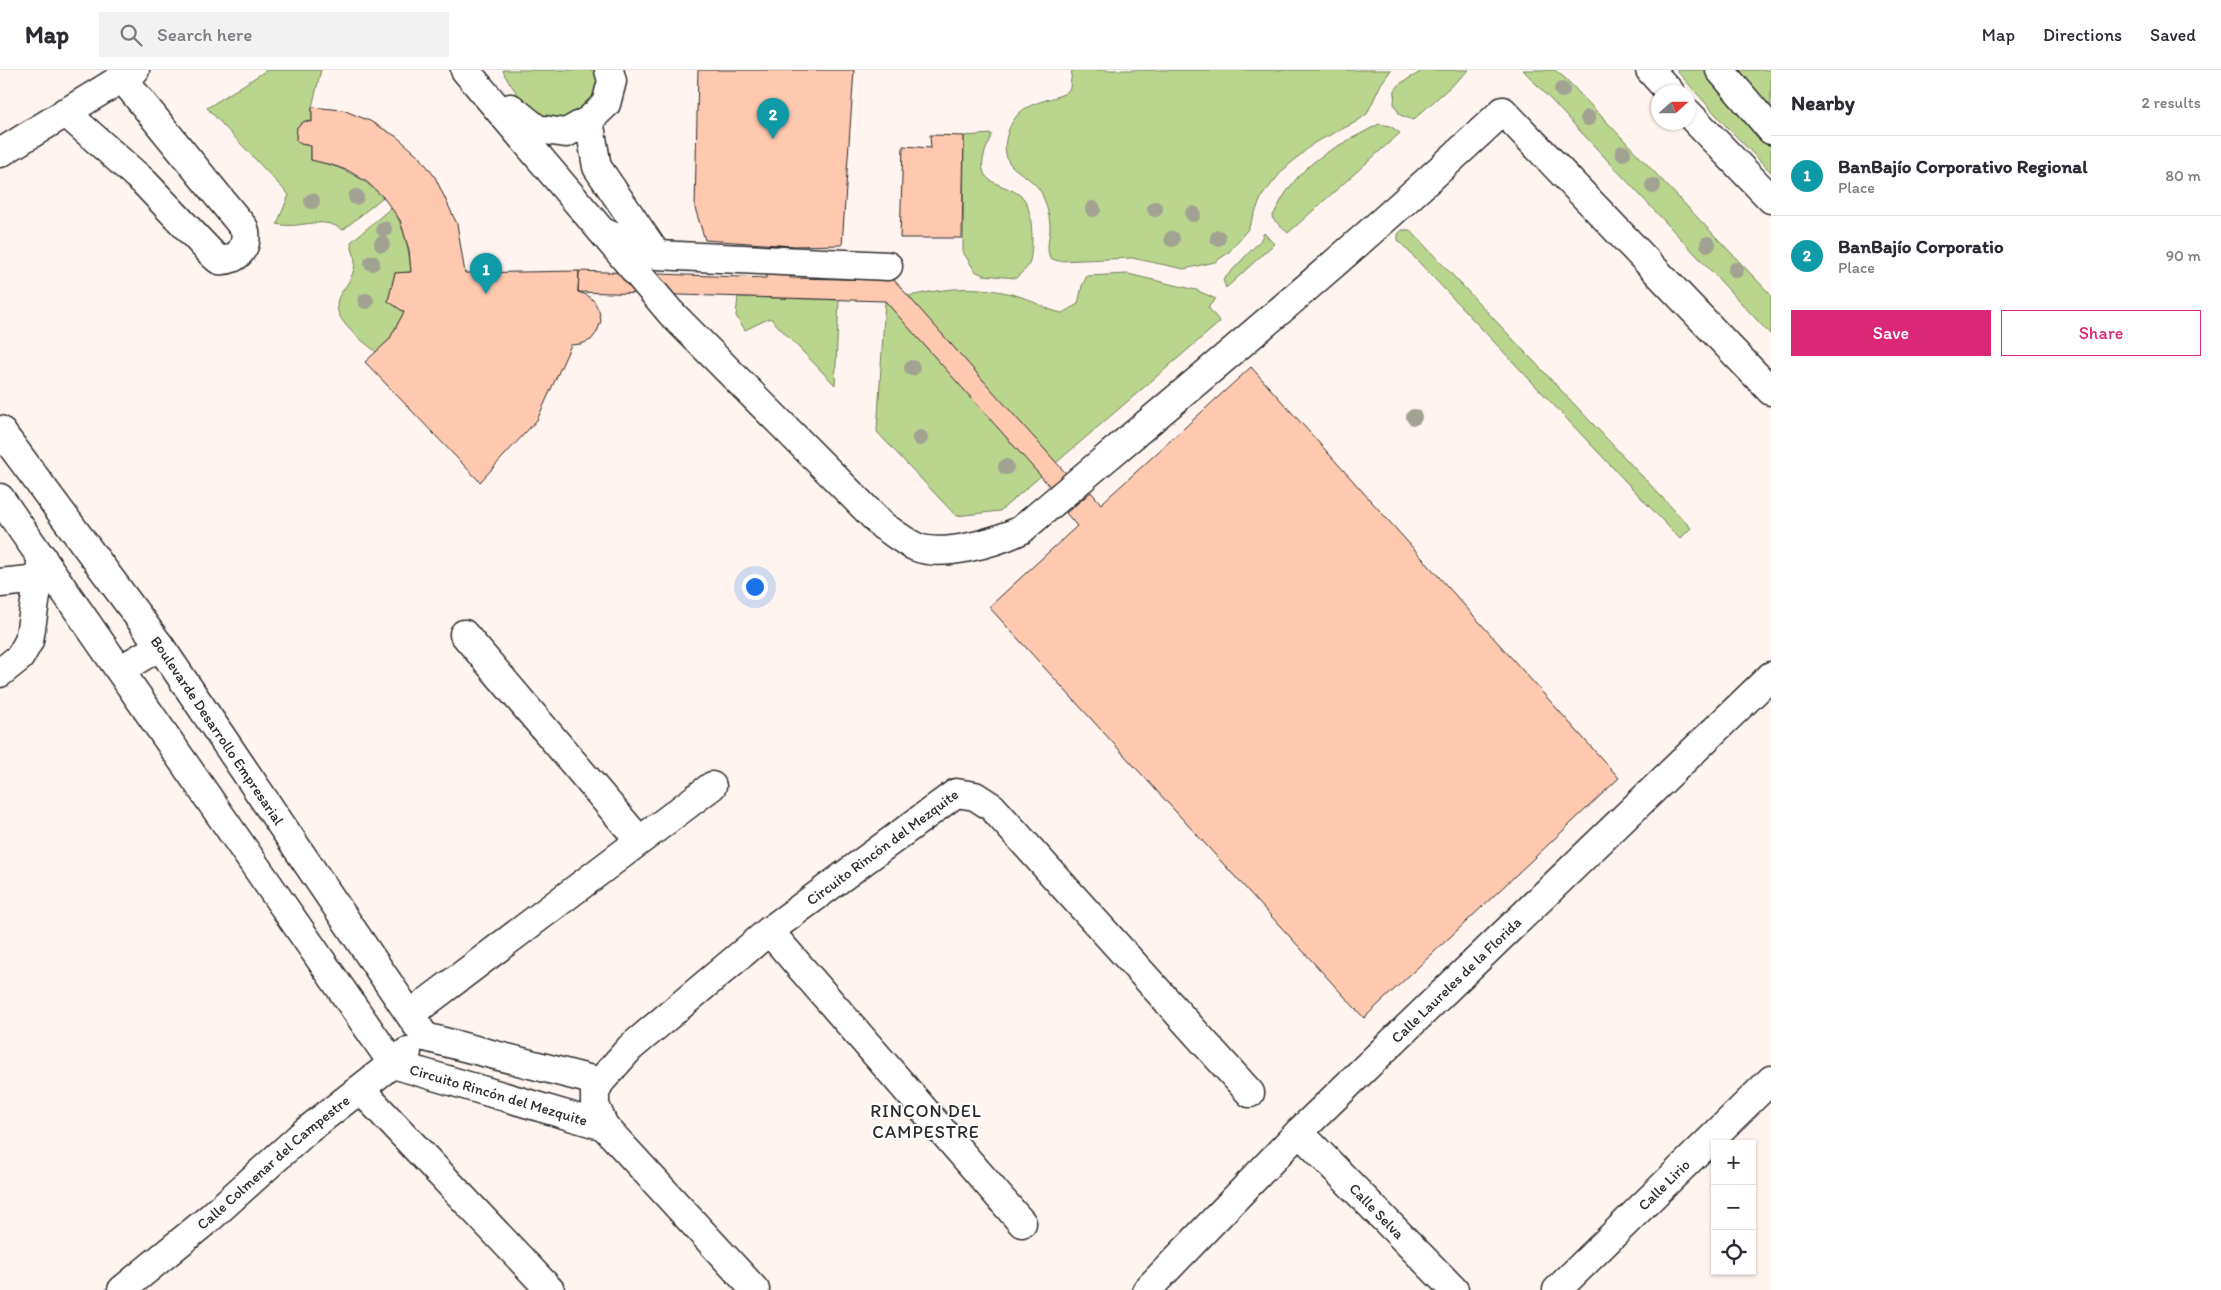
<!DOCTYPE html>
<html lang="en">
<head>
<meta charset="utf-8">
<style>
	:root { --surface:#fff; --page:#f2f2f3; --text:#2b2b33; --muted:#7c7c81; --line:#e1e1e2; --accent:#db2777 }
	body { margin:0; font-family:Itim,sans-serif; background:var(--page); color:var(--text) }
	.controls { position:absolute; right:15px; bottom:15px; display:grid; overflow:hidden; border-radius:0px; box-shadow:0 1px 4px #0004 }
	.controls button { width:45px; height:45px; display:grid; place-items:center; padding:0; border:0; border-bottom:1px solid var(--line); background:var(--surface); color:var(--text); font:25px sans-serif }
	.compass { position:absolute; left:1651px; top:15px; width:45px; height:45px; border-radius:50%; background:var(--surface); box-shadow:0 1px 4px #0004; rotate:69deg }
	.you { position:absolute; left:754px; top:516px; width:18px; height:18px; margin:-12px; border:4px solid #fff; border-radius:50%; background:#1a73e8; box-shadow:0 0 0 8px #1a73e833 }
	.badge { display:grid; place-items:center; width:32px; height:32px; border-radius:50%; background:var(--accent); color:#fff; font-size:16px; font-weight:700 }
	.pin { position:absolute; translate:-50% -41px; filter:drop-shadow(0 1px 2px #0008) }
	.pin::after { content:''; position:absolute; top:26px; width:18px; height:15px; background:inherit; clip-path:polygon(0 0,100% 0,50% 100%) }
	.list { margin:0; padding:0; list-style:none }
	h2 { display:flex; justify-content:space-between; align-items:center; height:65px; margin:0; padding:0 20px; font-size:21px }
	h2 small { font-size:16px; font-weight:400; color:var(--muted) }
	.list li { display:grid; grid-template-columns:32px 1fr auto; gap:15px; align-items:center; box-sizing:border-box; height:80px; padding:0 20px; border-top:1px solid var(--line) }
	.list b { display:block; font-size:19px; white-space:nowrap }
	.list p { margin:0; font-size:16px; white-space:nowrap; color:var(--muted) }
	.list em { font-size:16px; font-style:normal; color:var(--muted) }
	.actions { display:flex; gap:10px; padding:15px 20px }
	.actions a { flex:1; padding:11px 0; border:1px solid var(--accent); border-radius:0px; text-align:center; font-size:18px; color:var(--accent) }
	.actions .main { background:var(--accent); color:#fff }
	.icon { flex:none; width:28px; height:28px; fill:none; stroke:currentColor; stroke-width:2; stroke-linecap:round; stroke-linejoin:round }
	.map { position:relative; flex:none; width:1771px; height:1220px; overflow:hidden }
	header { display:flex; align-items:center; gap:30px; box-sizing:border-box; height:70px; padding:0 25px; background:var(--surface); border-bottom:1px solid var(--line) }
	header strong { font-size:24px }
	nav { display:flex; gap:28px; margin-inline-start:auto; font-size:18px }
	.search { width:350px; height:45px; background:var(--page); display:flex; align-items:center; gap:12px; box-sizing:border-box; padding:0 18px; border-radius:0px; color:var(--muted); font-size:19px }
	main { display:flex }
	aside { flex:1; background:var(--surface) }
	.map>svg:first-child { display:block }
	.green { fill:#bad58d; stroke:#72805c }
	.building { fill:#ffc9b0; stroke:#2b2b2b }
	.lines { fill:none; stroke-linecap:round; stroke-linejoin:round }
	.minor-casing { stroke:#2b2b2b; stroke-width:31 }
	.major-casing { stroke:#2b2b2b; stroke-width:31 }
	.minor { stroke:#fff; stroke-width:28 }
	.major { stroke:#fff; stroke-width:28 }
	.tree { fill:#a2a293 }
	.labels { text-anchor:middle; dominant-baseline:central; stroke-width:4; stroke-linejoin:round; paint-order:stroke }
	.street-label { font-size:15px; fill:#2b2b2b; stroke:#fff }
	.quarter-label { font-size:18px; letter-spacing:1px; fill:#2b2b2b; stroke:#fff }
</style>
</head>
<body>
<header>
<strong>Map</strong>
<div class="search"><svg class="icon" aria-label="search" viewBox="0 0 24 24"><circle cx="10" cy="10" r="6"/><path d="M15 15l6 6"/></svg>Search here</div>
<nav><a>Map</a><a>Directions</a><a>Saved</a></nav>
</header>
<main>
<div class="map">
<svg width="1771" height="1220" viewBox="0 0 1771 1220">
	<rect width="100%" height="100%" fill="#fff4ef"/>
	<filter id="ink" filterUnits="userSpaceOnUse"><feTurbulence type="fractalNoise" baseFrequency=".02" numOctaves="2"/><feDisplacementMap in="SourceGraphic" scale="10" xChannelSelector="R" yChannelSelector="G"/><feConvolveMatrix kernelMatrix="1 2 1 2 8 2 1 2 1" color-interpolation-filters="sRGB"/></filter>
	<g filter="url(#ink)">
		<path class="green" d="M267,0H321L312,37V52L305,51L297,57L296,70L301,74L311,76V90C340,96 361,106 383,127L343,160C319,144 302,160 277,154L289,125L207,38Z
			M503,0H597C597,9 599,19 596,27C587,48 552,55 534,43C523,35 513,17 505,6Z
			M1072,0H1391L1381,14L1367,44L1356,52L1314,73L1283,100L1262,126L1248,159L1228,183L1215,192L1184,199L1132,188L1058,191L1050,188C1045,176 1051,166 1050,154C1049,144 1046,133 1042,124C1036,111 1021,105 1011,95C998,80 1009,47 1026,38C1038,31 1053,29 1066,23L1070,18Z
			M1424,0H1469L1413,50L1400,45L1394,34L1395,20L1401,13Z
			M1523,0H1555L1566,9L1771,225V265Z
			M1676,0H1771V102L1727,57Z
			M1379,54L1390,56L1400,63L1288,163L1272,148C1299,91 1327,82 1379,54Z
			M992,64C988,76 978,92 985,105C992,116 1014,117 1024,129C1033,141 1034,180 1029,194C1027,199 1020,204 1016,208L983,205L975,201L963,182L964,66Z
			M392,137C404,157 409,178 411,202L395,203L388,231L404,242L389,270L376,282C361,269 325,246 341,223C348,214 355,203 355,191C355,185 351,178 351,172Z
			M1402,160H1410L1691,458L1680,469L1398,170V164Z
			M1264,163L1274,174L1226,218L1223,210L1260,171Z
			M1128,204L1196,220L1216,229L1208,237L1220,252L1000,441L956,446L877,362L885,231C933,221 967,212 1015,225C1032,229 1045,240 1062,243L1078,234L1082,216L1087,206Z
			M738,227L839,230L835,315L770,248L745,260L736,246Z"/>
		<path class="building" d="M698,0H854L842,175L793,176L705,170L695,138Z
			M312,37L343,40L370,51L397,67L420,87L435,107L457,154L465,203L579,201L578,222L587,225L594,231L599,241L601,251L597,262L591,270L581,274L571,275L537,350L480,412L365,292L389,270L404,242L388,231L395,203L411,202L409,180L400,150L383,127L367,112L349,101L332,95L311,90V76L301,74L296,70L297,57L305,51L312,52Z
			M930,65L964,66L962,168H900L903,76L931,78Z
			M768,175L793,176L790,208L894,210L1086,426L1070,439L885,231L578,222L579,201L766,208Z
			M1251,297L1619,708L1364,948L989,537L1077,456L1066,443L1091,422L1101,434Z"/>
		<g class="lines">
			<g class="minor-casing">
				<g id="minor">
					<path d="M465,0L671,243L883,456C894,463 905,472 916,477C943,488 996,472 1021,460C1184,322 1348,187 1503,41L1771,321"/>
					<path d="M511,38L537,59L566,63L589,50L606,34L612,11L609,0"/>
					<path d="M65,42L144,112L213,185L219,190C238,192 250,175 244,158L122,8"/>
					<path d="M589,50L597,97L657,185"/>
					<path d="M605,163L657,185L888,196"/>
					<path id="s1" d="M0,360L160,576L425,967"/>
					<path id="s2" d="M0,428L393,994L604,1056"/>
					<path d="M0,513L39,509"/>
					<path d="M464,564L639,770"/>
					<path d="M120,600L160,576"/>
					<path d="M0,603L20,587L29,571L42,487"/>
					<path d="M769,861L1022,1153"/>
					<path d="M411,944L712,716"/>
					<path d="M425,967L600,1012"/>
					<path d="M361,1020L550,1220"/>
					<path id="s3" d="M1299,1062L1454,1220"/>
					<path id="s4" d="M122,1220L211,1147L305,1062L407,982"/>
					<path id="s5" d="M755,1220L604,1056L595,1035V1022L600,1012L630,978L769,861L956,723L975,726L992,737L1250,1023"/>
					<path id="s6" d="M1147,1220L1299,1062L1771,606"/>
					<path id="s7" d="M1557,1220L1771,1010"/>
				</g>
			</g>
			<g class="major-casing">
				<path id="major" d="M1650,0L1670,22
					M1720,0L1771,60
					M1688,43L1771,129
					M0,83L135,0"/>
			</g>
			<use href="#minor" class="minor"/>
			<use href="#major" class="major"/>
		</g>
		<g class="tree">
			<circle cx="1562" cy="20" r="8"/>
			<circle cx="1588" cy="48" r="8"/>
			<circle cx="1623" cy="83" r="8"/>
			<circle cx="1653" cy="116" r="8"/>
			<circle cx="356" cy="127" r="8"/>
			<circle cx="312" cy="131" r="8"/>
			<circle cx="1093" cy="139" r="8"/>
			<circle cx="1155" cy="139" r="8"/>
			<circle cx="1193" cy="144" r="8"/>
			<circle cx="384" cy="159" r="8"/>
			<circle cx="1218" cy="168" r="8"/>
			<circle cx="1172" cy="169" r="8"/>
			<circle cx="382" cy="174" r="8"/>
			<circle cx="1708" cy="174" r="8"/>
			<circle cx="372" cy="193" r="8"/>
			<circle cx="1736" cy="200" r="8"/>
			<circle cx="366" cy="231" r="8"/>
			<circle cx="912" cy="298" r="8"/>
			<circle cx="1414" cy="347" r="8"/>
			<circle cx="920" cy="368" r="8"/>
			<circle cx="1006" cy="397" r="8"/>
		</g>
	</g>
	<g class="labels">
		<g class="street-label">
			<text stroke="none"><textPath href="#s1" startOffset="371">Boulevarde Desarrollo Empresarial</textPath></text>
			<text stroke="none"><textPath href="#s5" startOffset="638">Circuito Rincón del Mezquite</textPath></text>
			<text stroke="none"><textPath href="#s6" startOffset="438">Calle Laureles de la Florida</textPath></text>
			<text stroke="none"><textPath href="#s2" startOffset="799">Circuito Rincón del Mezquite</textPath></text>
			<text stroke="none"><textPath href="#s4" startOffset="198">Calle Colmenar del Campestre</textPath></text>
			<text stroke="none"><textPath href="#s7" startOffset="150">Calle Lirio</textPath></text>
			<text stroke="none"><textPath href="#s3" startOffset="111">Calle Selva</textPath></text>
		</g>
		<g class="quarter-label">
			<text x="926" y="1041">RINCON DEL<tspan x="926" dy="21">CAMPESTRE</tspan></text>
		</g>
	</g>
</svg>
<div class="controls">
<button>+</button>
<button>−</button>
<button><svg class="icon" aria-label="locate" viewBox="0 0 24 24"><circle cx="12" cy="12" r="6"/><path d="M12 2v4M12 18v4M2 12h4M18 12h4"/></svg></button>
</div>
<svg class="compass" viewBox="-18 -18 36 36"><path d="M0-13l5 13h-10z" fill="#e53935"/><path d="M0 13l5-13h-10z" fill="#7c7c81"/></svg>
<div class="you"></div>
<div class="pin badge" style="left:486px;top:224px;background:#0f9aa8">1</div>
<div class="pin badge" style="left:773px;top:69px;background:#0f9aa8">2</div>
</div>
<aside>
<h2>Nearby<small>2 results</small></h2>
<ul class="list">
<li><span class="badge" style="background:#0f9aa8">1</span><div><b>BanBajío Corporativo Regional</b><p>Place</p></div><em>80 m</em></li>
<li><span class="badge" style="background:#0f9aa8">2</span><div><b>BanBajío Corporatio</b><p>Place</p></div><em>90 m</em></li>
</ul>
<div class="actions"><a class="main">Save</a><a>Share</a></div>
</aside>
</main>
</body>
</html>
